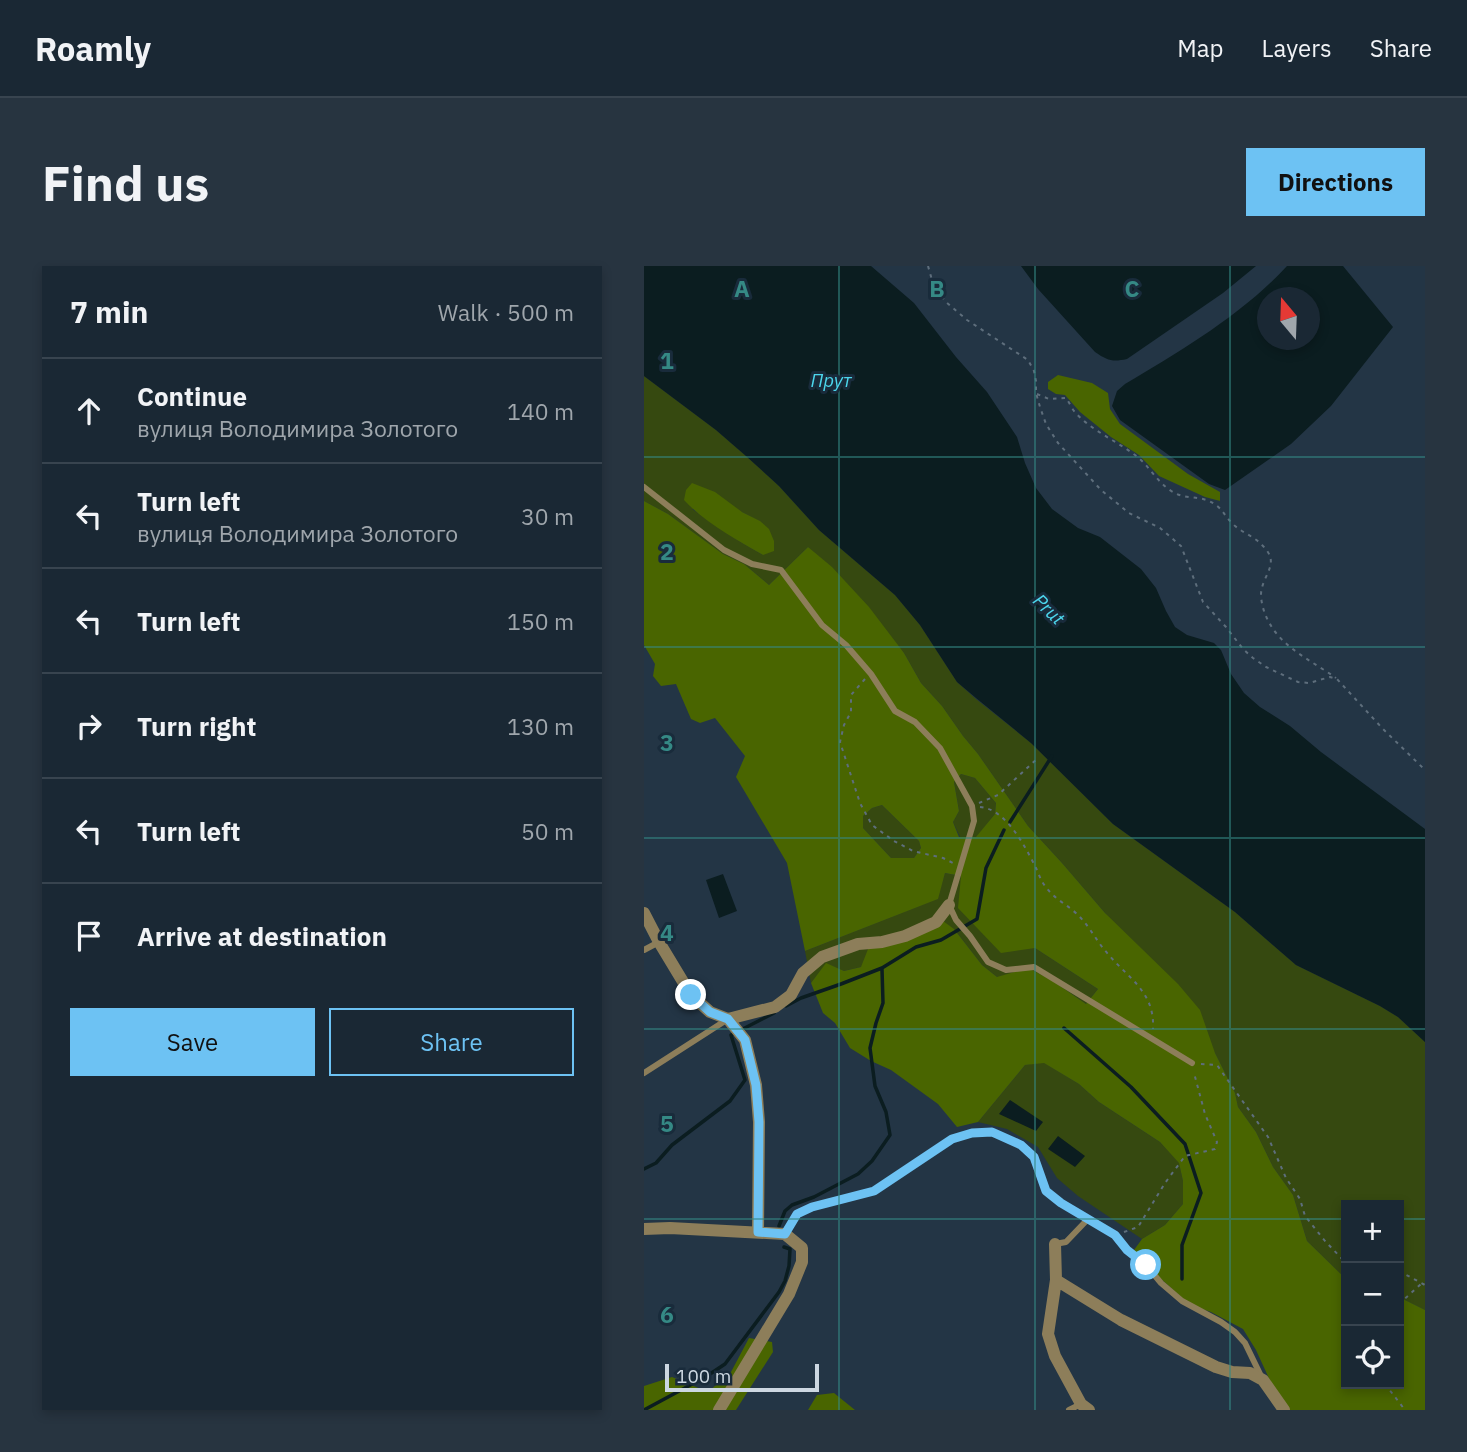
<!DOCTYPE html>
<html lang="en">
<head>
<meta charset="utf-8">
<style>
	:root { --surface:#1a2834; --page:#273440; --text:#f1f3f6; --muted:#9fa6ac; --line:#38444f; --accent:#6dc2f3 }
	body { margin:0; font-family:"IBM Plex Sans",sans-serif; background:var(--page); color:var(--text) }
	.controls { position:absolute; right:21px; bottom:21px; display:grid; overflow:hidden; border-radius:0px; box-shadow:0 4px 10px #0003 }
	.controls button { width:63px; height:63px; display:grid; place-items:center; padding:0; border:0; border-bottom:2px solid var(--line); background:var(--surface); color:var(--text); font:35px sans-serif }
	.compass { position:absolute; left:613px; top:21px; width:63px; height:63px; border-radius:50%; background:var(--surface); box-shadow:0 4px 10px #0003; rotate:341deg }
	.scale { position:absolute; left:21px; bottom:18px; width:154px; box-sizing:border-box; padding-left:7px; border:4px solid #ccd7e1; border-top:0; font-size:19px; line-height:24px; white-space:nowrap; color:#ccd7e1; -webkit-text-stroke:5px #192b3b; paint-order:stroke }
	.stop { position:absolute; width:21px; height:21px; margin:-16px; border:5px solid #6dc2f3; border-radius:50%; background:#fff }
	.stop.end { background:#6dc2f3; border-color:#fff; box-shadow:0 2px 7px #0008 }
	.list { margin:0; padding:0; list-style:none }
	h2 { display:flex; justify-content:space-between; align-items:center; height:91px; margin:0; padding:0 28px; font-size:30px }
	h2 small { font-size:23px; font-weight:400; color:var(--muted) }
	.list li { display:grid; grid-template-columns:46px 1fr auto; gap:21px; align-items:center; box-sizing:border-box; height:105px; padding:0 28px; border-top:2px solid var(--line) }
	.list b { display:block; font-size:26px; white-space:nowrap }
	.list p { margin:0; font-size:23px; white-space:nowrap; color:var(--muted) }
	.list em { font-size:23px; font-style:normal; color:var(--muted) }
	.actions { display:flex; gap:14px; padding:21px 28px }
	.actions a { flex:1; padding:16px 0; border:2px solid var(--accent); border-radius:0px; text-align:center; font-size:24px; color:var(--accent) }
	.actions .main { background:var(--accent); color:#111 }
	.icon { flex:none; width:38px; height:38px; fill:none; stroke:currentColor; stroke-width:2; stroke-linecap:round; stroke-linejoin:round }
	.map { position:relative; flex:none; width:781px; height:1144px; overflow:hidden; border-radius:0px }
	header { display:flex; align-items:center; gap:42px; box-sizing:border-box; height:98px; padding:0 35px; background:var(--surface); border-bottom:2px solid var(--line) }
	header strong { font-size:33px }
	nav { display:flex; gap:38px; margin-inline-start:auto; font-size:24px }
	.intro { display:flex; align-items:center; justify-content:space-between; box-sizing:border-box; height:168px; padding:0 42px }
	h1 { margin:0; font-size:49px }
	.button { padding:18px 32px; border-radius:0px; background:var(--accent); color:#111; font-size:24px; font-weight:700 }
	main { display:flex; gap:42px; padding:0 42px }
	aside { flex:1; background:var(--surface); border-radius:0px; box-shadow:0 4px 10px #0003 }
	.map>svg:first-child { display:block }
	.green { fill:#364910; fill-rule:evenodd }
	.forest { fill:#496500; fill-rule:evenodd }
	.water { fill:#0b1d20; fill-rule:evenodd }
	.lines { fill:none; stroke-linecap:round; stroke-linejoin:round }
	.stream { stroke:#0b1d20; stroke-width:3.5 }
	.path { stroke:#5e6e7c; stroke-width:2; stroke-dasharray:3.5 5; stroke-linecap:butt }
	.service { stroke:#8d7e5a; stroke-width:6 }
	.minor { stroke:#8d7e5a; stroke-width:12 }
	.route { stroke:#6dc2f3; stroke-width:9 }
	.grid { fill:none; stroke:#358985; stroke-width:2; stroke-opacity:0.55 }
	.labels { text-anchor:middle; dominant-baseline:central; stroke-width:6; stroke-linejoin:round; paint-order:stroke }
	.water-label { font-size:19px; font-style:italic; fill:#4cd6ec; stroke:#192b3b }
	.grid-label { font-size:23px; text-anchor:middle; font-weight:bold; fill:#358985; stroke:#192b3b; stroke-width:6; stroke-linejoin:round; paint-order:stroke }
</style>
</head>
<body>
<header>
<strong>Roamly</strong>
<nav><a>Map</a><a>Layers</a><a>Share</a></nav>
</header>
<div class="intro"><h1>Find us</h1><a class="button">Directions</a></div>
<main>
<aside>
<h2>7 min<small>Walk · 500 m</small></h2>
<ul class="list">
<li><svg class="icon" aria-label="ahead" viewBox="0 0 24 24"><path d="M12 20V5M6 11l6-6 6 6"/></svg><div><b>Continue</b><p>вулиця Володимира Золотого</p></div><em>140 m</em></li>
<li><svg class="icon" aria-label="left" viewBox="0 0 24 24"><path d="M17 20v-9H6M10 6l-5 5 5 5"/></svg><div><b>Turn left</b><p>вулиця Володимира Золотого</p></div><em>30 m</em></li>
<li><svg class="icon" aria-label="left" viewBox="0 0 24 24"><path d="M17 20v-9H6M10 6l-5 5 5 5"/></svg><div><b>Turn left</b></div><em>150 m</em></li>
<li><svg class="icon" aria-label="right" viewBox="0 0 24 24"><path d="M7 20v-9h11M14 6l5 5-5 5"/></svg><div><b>Turn right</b></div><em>130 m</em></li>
<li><svg class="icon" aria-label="left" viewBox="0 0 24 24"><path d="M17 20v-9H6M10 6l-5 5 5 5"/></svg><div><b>Turn left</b></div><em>50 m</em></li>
<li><svg class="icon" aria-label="arrive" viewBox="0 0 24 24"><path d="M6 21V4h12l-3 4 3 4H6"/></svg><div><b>Arrive at destination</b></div></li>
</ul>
<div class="actions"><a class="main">Save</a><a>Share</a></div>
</aside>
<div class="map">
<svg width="781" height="1144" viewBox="0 0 781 1144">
	<rect width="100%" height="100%" fill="#233545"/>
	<path class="green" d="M0,110L72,164L102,190L135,220L175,264L251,329L276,359L313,416L332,433L387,477L469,558L591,646L652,699L736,740L754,751L781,776V1044L755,1031V939H702V1013L663,975L649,929L629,901L612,866L594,841L591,827L571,787L461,647L418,597L384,560L334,488L319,470L298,440L277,417L260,387L164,281L125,319L100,298L79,288L24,248L0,235ZM48,243L98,246L115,255L119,289L95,275Z
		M317,508L331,512L352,537L351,548L333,571H316L309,556L315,545L310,516Z
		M238,539L275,575L277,582L270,592H247L219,562V550L228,542Z
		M301,607L317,610L391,682L454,723L442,738L409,715L353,711L338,699L310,663L217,701L200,705L182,698L167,717L161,685L293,633Z
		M399,796L435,818L455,836L516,876L535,896L539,915V938L521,959L498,973L434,930L413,912L394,881L363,863L334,856L381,799Z"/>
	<path class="forest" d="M414,109L448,117L464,127L466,143L476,158L544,208L576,226V235L561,231L515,210L495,189L467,171L436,146L421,129L412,128L404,123V116Z
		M48,217L71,226L98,246L116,255L125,263L130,275V285L119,289C93,274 60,256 40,234L42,224Z
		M0,235L24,248L79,288L100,298L125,319L164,281L188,301L225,341L260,387L277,417L298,440L319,470L334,488L384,560L418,597L461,647L534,718L556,744L571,787L591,827L594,841L612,866L629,901L649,929L663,975L702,1013V1118H755V1031L781,1044V1144H644L628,1119L612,1084L599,1063L567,1046L546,1039L495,993L490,984L498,973L521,959L539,938V915L535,897L516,876L455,836L435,818L400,797L381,799L334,856L313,861L294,838L247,804L227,795L206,782L191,757L179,747L167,717L182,697L200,705L217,701L226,678L299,655L310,663L338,699L353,711L384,702L409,715L442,738L454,723L391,682L357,687L314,642L317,610L301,607L294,633L161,685L143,597L92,511L101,490L71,452L56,457L47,453L32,418L17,420L9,410L11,398L0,379ZM317,508L331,512L352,537L351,548L332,571H315L309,556L315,545L310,516ZM238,539L275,575L277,582L270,592H247L219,562V550L228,542Z
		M105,1072L128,1076L129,1086L92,1144H0V1120L28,1111L64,1126L87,1106Z
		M190,1127L211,1144H164L173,1129Z"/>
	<path class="water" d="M0,0H227L270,37L312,91L343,126L373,171L381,197L392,222L408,243L434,262L456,271L497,303L512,322L522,345L531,361L543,369L570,377L577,384L587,408L600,427L616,441L646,460L677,486L781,563V776L754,751L736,740L652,699L591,646L469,558L387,477L332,432L313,416L276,359L251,329L175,264L135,220L102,190L72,164L0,110Z
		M377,0H612L579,27L483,93C469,96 464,95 451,86L394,23Z
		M643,0H699L749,61L687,140L647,178L581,224L565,218L476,154L468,140L473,125L481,118C537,85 599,48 643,0ZM624,32H666V74H624Z
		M79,608L93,645L75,652L62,614Z
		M366,834L399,856L392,865L355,848Z
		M414,870L441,890L431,901L404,883Z"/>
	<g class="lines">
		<path class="stream" d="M366,556L408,490
			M142,740L157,732L197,718L238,702L272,681L297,674L333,653L342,602L360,564
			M420,762L487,821L541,878L557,927L538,979V1013
			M0,903L12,897L28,879L86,835L101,814L87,769L130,747
			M135,960L141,945L148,939L170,931L214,908L228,895L246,869L242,846L231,820L226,782L232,757L239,737L238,703
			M0,1144L63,1110L81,1098L135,1026L141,1015L145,1000L146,983L140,981"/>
		<path class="path" d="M284,0L290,21L302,36L323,54L384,94L390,105L392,115V127L396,141L402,158L414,177L457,224L485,247L516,262L537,280L559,336L582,361L599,383L609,392L622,401L654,416L665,417L686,411L693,413L739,463L781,504
			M393,128L405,133L422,132C425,136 427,141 430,145C446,164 471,174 491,189C505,199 513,217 529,226C540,233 554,230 565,235C578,241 579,248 588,257C596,266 610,270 618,279C638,298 618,308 617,328C617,338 621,350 626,358C640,383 670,396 692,412
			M221,413L207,429V446L200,459L196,476L216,537L228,559L250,575L269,585L299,592L309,597
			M335,537L354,529L395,491
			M336,541C362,543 381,580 392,602C395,608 397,616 402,621C410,633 424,639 434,649C446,661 453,676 464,688C485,713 511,726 509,763
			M557,798L573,799L624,871L642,912L656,933L661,950L681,975L702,997
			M146,960L154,948L168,941L230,925L302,877
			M480,966L494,961L521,917L541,890L571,883L573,876L561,848L550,807
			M755,1005L781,1019
			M755,1038L777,1018
			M741,1118L761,1144"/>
		<path class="service" d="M0,221L80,284L108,298L137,304L178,359L202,379L227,408L251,445L271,456L296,482L328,540L330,555L305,639L312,654L326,670L344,696L362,704L390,701L548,797
			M0,684L15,676
			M0,807L84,753
			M308,873L328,867L347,866L377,879L390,891L402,925L417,937L470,969L483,984L502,999L517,1017L538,1035L577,1056L591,1066L601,1077L618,1112
			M411,978L422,976L443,954
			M425,1144L437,1138"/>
		<path class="minor" d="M0,647L15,676L47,729L66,746L84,753L101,774L112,819L115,856L114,966
			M84,753L131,741L147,729L159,707L178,691L214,678L238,676L261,670L292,656L305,639
			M0,963L26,962L141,968L158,982V996L145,1028L75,1144
			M411,978L412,1014
			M445,1144L437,1138L411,1090L404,1068L412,1014L477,1054L572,1101L588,1106L606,1107L619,1114L640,1144"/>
	</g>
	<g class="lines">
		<path class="route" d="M47,729L66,746L84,753L101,774L112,819L115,856L114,966L141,968L153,948L168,941L230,925L308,873L328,867L348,866L377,879L390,891L402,925L417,937L471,969L483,984L502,999"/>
	</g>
	<path class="grid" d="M195,0V1144M391,0V1144M586,0V1144M0,191H781M0,381H781M0,572H781M0,763H781M0,953H702M755,953H781"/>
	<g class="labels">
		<g class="water-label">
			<text x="187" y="114">Прут</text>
			<text transform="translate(405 343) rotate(44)">Prut</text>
		</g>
	</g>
	<g class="grid-label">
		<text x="98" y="31">A</text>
		<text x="293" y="31">B</text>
		<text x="488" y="31">C</text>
		<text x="23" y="103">1</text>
		<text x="23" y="294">2</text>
		<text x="23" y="485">3</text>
		<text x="23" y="675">4</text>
		<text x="23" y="866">5</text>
		<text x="23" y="1057">6</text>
	</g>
</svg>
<div class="controls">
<button>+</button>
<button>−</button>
<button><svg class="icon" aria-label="locate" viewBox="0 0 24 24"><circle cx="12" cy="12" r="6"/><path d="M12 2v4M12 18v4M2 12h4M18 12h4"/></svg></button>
</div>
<svg class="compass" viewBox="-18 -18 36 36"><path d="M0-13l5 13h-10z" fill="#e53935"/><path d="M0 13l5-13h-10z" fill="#9fa6ac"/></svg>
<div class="scale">100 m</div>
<div class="stop" style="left:502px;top:999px"></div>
<div class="stop end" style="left:47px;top:729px"></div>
</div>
</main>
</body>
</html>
